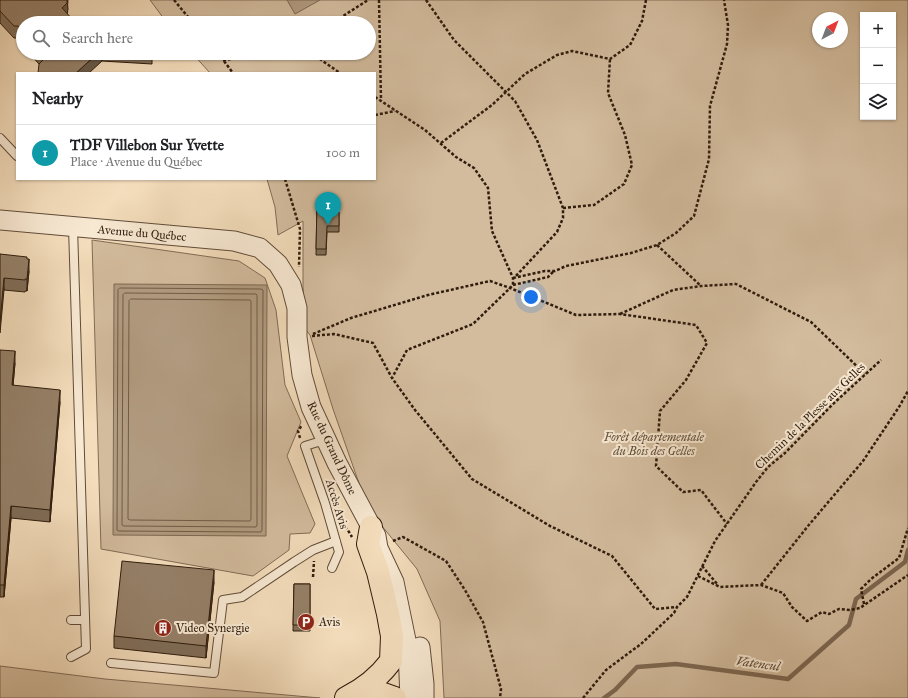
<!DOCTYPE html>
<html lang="en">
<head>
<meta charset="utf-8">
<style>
	:root { --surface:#fff; --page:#f6f6f6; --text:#202124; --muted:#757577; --line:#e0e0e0; --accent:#8f2418 }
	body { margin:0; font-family:"IM FELL Great Primer",serif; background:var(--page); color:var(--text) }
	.controls { position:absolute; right:12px; top:12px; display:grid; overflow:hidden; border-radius:0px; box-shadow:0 1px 3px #0004 }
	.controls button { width:36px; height:36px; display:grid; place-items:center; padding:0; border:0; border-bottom:1px solid var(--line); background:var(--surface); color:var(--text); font:20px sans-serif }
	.compass { position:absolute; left:812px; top:12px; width:36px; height:36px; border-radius:50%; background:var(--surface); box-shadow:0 1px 3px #0004; rotate:42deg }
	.you { position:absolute; left:531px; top:297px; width:14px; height:14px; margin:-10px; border:3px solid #fff; border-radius:50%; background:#1a73e8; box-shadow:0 0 0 6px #1a73e833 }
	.badge { display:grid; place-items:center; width:26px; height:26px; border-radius:50%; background:var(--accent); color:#fff; font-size:13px; font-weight:700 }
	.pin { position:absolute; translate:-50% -33px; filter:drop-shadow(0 1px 2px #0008) }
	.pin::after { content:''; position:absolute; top:21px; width:14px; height:12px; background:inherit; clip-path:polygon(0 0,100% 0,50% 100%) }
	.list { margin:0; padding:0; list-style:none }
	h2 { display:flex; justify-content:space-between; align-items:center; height:52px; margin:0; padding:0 16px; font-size:17px }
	h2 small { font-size:13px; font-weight:400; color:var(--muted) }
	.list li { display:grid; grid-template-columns:26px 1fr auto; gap:12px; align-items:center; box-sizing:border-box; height:56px; padding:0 16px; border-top:1px solid var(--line) }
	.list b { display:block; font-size:15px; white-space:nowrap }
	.list p { margin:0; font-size:13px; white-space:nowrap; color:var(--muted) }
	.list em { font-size:13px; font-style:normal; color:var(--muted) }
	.icon { flex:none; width:22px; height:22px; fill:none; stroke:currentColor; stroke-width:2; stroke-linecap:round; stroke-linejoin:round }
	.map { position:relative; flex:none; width:908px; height:698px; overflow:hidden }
	.search { position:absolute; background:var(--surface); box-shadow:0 1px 3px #0004; left:16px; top:16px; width:360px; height:44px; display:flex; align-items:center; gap:10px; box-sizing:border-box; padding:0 14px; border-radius:22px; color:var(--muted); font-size:15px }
	.panel { position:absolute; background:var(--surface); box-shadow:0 1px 3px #0004; left:16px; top:72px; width:360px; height:108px; border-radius:0px }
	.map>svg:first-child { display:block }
	.green { fill:#d3bc9e; stroke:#816c56; fill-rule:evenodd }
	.water { fill:#b19b80; stroke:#7d6852 }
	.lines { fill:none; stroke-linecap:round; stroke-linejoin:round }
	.shore { stroke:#705c46; stroke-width:1 }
	.stream { stroke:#7d6852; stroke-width:4.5 }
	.service-casing { stroke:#604c39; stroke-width:10 }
	.tertiary-casing { stroke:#604c39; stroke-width:21 }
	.motorway-casing { stroke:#2f1c0d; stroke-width:24 }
	.path { stroke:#2f1c0d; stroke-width:2.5; stroke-dasharray:3 2; stroke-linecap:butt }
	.service { stroke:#f8e9d3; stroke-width:8 }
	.tertiary { stroke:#f8e9d3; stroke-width:19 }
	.motorway { stroke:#f4ddbc; stroke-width:22 }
	.wall { fill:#806e59; stroke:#2f1c0d }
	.shaded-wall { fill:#685a49; stroke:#2f1c0d }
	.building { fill:#958068; stroke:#2f1c0d }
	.labels { text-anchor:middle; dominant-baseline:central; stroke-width:4; stroke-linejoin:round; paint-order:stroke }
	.street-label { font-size:12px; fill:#2f1c0d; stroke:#f8e9d3 }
	.park-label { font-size:12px; font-style:italic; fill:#604c38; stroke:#f8e9d3 }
	.poi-label { font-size:12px; fill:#2f1c0d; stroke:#f8e9d3; text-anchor:start }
	.water-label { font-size:13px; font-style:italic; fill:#5c4835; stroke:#f8e9d3 }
</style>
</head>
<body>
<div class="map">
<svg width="908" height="698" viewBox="0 0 908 698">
	<rect width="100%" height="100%" fill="#f4ddbc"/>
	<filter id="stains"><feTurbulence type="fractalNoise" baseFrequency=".005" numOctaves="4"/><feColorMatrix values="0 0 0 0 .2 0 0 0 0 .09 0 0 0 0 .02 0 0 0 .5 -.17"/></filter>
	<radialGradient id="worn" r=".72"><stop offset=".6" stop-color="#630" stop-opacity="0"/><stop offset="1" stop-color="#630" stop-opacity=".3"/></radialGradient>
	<path class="green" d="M150,0H908V698H444L440,621L417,569L368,509L333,409L310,335L306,330L303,287V221L278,235L275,207L267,179H375V73H210L192,53H369V23H167ZM863,15H893V117H863ZM818,18H842V42H818Z
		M92,240L239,261L265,278L276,310L285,385L301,422L287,456L315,524L310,533L290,534L289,550L253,576L101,549Z
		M0,666L105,679L320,698H0Z"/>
	<path class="water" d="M287,0H320L295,14Z
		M114,284L267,285L266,536L113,535Z"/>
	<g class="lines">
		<path class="shore" d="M120,288L261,289L263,290L262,530L261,532L119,531L117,530L118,290Z
			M125,293L256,294L257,295V525L256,527L124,526L122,525L123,295Z
			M131,299L250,300L251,301V519L250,521L130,520L128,519L129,301Z"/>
		<path class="stream" d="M604,698L615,690L637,667L676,664L788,679L849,625L856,599L905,562L908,550"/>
		<g class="service-casing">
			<path id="service" d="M0,138L17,156
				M327,443L318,442L305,446L325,503L339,552L332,568
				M71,620H85
				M71,657L86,649L73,227
				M111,663L214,673L223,600L242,597L294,562L313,550L336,541"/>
		</g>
		<g class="tertiary-casing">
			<path id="tertiary" d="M0,220L234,241L260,248L278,264L291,285L297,308V337L302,375L311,407L337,463L376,536L378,548L394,582L408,650L410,698
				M420,647L424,684V698"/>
		</g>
		<g class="motorway-casing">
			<path id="motorway" d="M364,687L395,698
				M346,698C364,689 379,677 391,661L392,636L388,614L378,572L368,544L371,527"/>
		</g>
		<path class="path" d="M174,0L193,23
			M379,0L381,101
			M426,0L454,40L515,101L537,140L563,208V218L557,232L514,278
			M337,23L340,18L368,0
			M218,53L233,73
			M306,53L314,55L340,73
			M223,60L280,53
			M375,97L425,130L456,157L474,168L488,188L492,231L513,278V285L510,288L473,324L407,350L392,378L415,410L472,479L550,526L612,556L655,609L677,607
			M375,115L395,111
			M441,143L492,105L525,74L557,55L572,51L610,59L630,45L642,21L646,0
			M285,179L300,229L299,267
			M563,208L594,205L624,184L632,165L625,135L608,93L610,59
			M657,245L701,286
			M513,278L545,271H555L566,266L631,253L657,245L676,233L694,216L709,159L710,106L727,44L728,25L724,0
			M513,285L548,277L554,271
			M620,314L673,290L701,286L736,284L811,322L865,374
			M313,334L351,318L428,295L490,281L510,288L576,315L620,314L696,325L707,343L686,380L660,411L656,466L683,492L701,490L727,524
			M312,336L334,334L373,343L392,378
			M300,438L298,431L302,425
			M343,522L352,537
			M393,541L403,537L446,561L465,590L483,622L501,689L500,698
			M702,566L718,585
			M698,576L720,587L761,585L783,593L792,607L807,621L822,612L829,614L839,609L850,610L860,608L908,575
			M313,577L314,561
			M761,585L808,526L863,461L899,407L908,391
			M864,604L861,589L871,579L899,558L908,528
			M583,698L606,670L641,644L674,613L677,607L687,597L715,541L756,482L768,467L785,453L833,404L881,360"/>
		<use href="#service" class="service"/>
		<use href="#tertiary" class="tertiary"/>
		<use href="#motorway" class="motorway"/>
	</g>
	<path class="wall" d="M0,0H68L67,14L23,23V43L18,38H14L0,23Z
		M29,53H152V64L102,61L39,64Z
		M317,204L330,213L339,212V232H327L326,255H316Z
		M0,254L29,271L27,291H25V292L4,290Z
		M0,350L15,363L13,385L60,402L50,522L11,518L4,597H0Z
		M214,582L206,658L114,648V636Z
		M294,584H310V631H293Z"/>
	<path class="shaded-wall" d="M67,0L68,9L67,15L62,8Z
		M98,53H102V61L89,73H76Z
		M29,259V271L27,291V279Z
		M4,278V290L0,333V321Z
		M15,351V363L12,397V385Z
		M60,390V402L50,522V510Z
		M11,506V518L4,597V585Z
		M214,570V582L206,658V646Z"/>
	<path class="building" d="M0,0H67V3L62,8L76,23H23V31L18,26H14L0,11Z
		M84,22L103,23H83Z
		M39,53H98L76,73H38L39,64L44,59Z
		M317,204H330V213L339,212V226H327L326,249H316Z
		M0,254L27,257V259H29L27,279H25V280L4,278L0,321Z
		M0,350L15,351L12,385L60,390L50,510L11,506L4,585H0Z
		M122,561L214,570L206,646L114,636Z
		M294,584H310V625H293Z"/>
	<defs>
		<g id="parking-disc" transform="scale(0.9)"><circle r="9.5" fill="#8f2418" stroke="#f8e9d3"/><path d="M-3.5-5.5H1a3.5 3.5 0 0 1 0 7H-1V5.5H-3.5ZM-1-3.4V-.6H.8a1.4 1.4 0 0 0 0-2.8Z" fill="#fff"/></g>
		<g id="building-disc" transform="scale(0.9)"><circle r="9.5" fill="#8f2418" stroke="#f8e9d3"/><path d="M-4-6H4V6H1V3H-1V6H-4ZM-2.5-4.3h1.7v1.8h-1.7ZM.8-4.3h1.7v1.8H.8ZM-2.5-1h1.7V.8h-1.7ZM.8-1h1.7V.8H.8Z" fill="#fff"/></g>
	</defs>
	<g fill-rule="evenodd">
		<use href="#parking-disc" x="306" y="622"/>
		<use href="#building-disc" x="163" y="628"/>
	</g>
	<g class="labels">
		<g class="street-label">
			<text transform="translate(142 233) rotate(5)">Avenue du Québec</text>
			<text transform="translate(810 416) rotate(-44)">Chemin de la Plesse aux Gelles</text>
			<text transform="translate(332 448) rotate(65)">Rue du Grand Dôme</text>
			<text transform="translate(337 504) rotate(73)">Accès Avis</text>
		</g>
		<g class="park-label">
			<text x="654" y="437">Forêt départementale<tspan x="654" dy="14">du Bois des Gelles</tspan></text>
		</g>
		<g class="poi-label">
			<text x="319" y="622">Avis</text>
			<text x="176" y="628">Video Synergie</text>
		</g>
		<g class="water-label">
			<text transform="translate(758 664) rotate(8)">Vatencul</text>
		</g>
	</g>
	<rect width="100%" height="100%" filter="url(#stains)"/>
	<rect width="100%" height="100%" fill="url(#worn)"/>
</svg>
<div class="controls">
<button>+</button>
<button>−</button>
<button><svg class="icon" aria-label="layers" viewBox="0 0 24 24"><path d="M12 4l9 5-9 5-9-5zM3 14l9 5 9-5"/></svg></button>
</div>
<svg class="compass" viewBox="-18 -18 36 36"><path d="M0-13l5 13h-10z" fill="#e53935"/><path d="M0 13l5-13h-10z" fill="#757577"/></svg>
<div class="you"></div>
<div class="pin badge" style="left:328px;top:225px;background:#0f9aa8">1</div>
<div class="search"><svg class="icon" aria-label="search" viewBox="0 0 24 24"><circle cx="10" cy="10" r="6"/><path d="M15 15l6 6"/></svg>Search here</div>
<section class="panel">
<h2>Nearby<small></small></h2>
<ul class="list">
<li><span class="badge" style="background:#0f9aa8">1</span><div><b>TDF Villebon Sur Yvette</b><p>Place · Avenue du Québec</p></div><em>100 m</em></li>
</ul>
</section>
</div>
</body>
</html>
